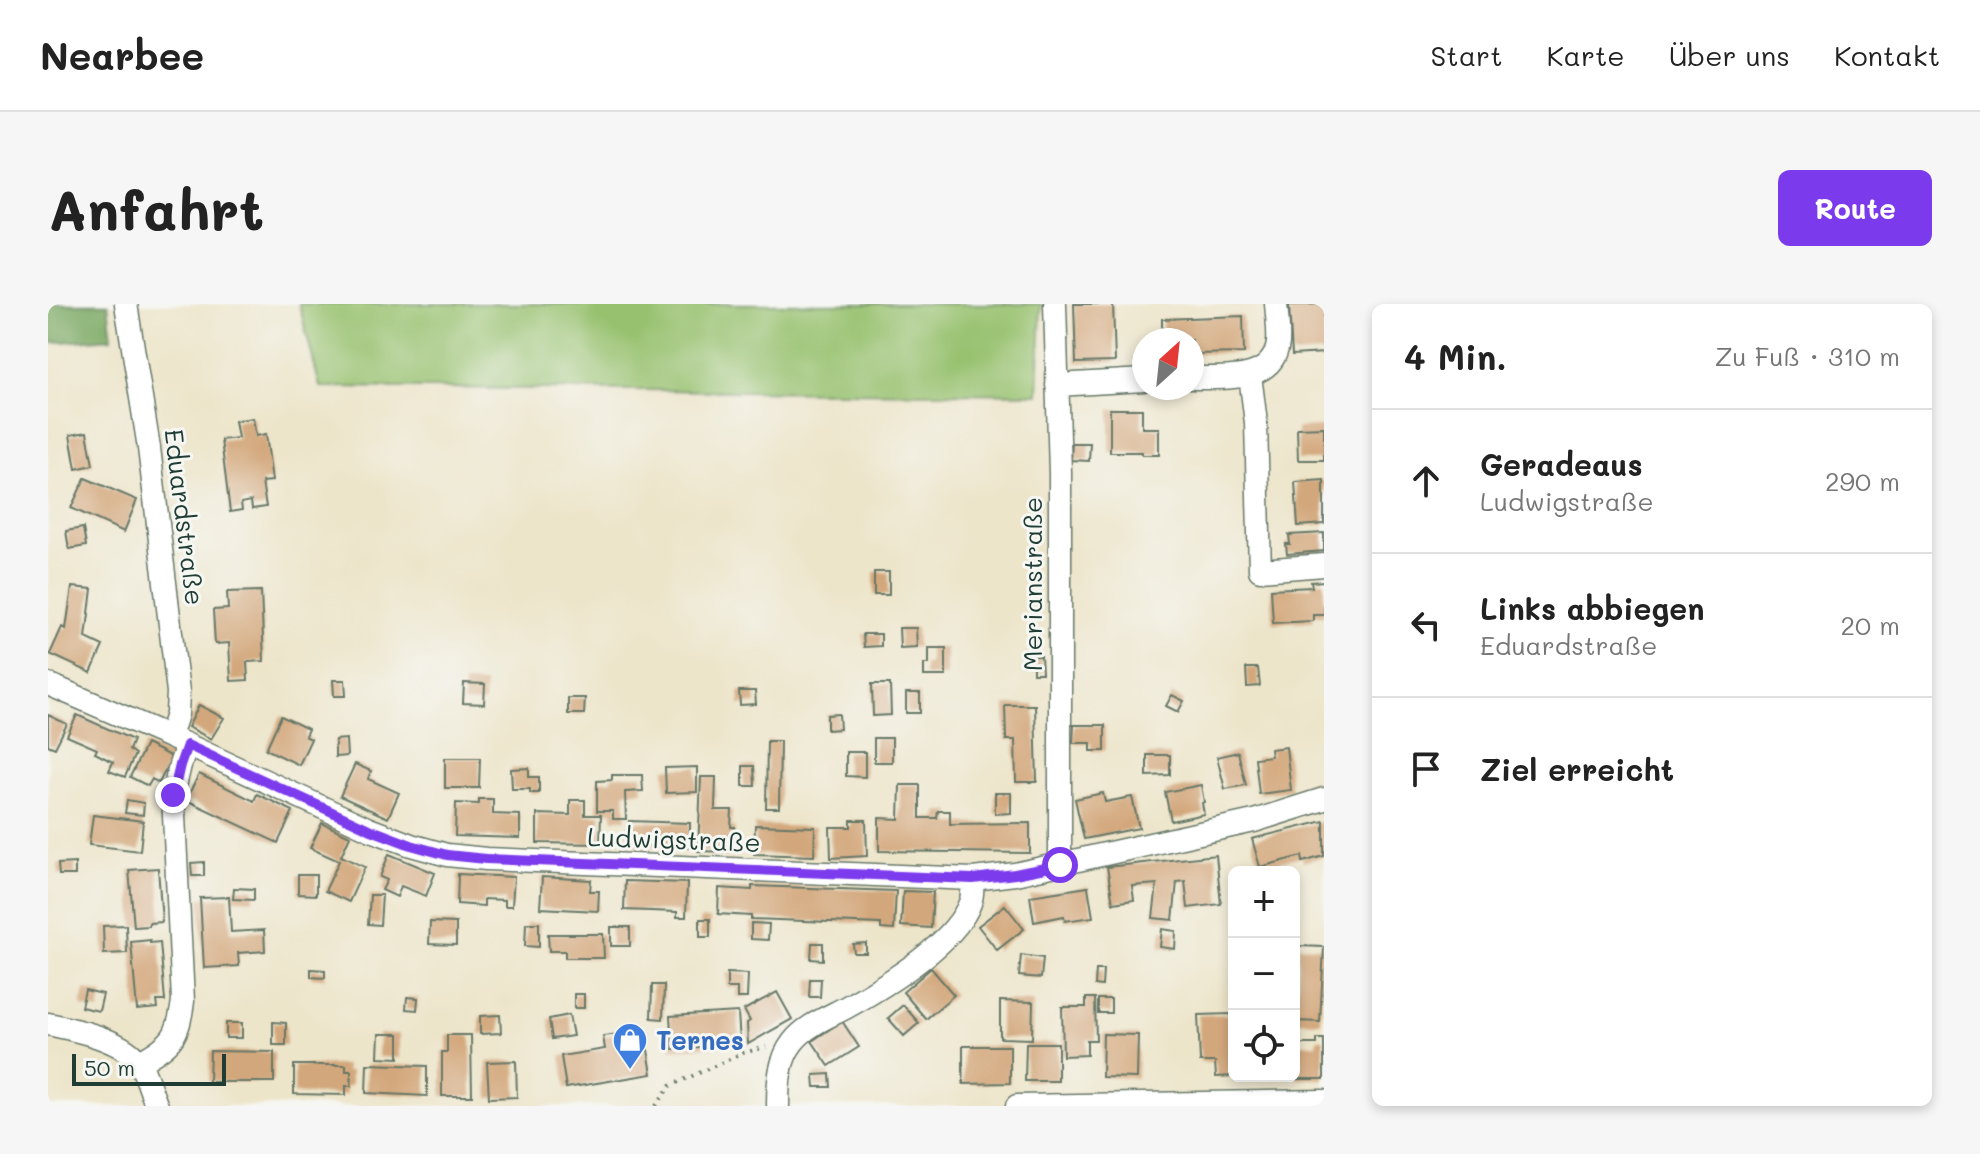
<!DOCTYPE html>
<html lang="de">
<head>
<meta charset="utf-8">
<style>
	:root { --surface:#fff; --page:#f6f6f6; --text:#222; --muted:#767676; --line:#e0e0e0; --accent:#7c3aed }
	body { margin:0; font-family:Mali,sans-serif; background:var(--page); color:var(--text) }
	.controls { position:absolute; right:24px; bottom:24px; display:grid; overflow:hidden; border-radius:12px; box-shadow:0 4px 12px #0003 }
	.controls button { width:72px; height:72px; display:grid; place-items:center; padding:0; border:0; border-bottom:2px solid var(--line); background:var(--surface); color:var(--text); font:40px sans-serif }
	.compass { position:absolute; left:1084px; top:24px; width:72px; height:72px; border-radius:50%; background:var(--surface); box-shadow:0 4px 12px #0003; rotate:27deg }
	.scale { position:absolute; left:24px; bottom:20px; width:154px; box-sizing:border-box; padding-left:8px; border:4px solid #1f3d34; border-top:0; font-size:22px; line-height:28px; white-space:nowrap; color:#1f3d34; -webkit-text-stroke:6px #f6f6f2; paint-order:stroke }
	.stop { position:absolute; width:24px; height:24px; margin:-18px; border:6px solid #7c3aed; border-radius:50%; background:#fff }
	.stop.end { background:#7c3aed; border-color:#fff; box-shadow:0 2px 8px #0008 }
	.list { margin:0; padding:0; list-style:none }
	h2 { display:flex; justify-content:space-between; align-items:center; height:104px; margin:0; padding:0 32px; font-size:34px }
	h2 small { font-size:26px; font-weight:400; color:var(--muted) }
	.list li { display:grid; grid-template-columns:52px 1fr auto; gap:24px; align-items:center; box-sizing:border-box; height:144px; padding:0 32px; border-top:2px solid var(--line) }
	.list b { display:block; font-size:30px; white-space:nowrap }
	.list p { margin:0; font-size:26px; white-space:nowrap; color:var(--muted) }
	.list em { font-size:26px; font-style:normal; color:var(--muted) }
	.icon { flex:none; width:44px; height:44px; fill:none; stroke:currentColor; stroke-width:2; stroke-linecap:round; stroke-linejoin:round }
	.map { position:relative; flex:none; width:1276px; height:802px; overflow:hidden; border-radius:12px }
	header { display:flex; align-items:center; gap:48px; box-sizing:border-box; height:112px; padding:0 40px; background:var(--surface); border-bottom:2px solid var(--line) }
	header strong { font-size:38px }
	nav { display:flex; gap:44px; margin-inline-start:auto; font-size:28px }
	.intro { display:flex; align-items:center; justify-content:space-between; box-sizing:border-box; height:192px; padding:0 48px }
	h1 { margin:0; font-size:56px }
	.button { padding:20px 36px; border-radius:12px; background:var(--accent); color:#fff; font-size:28px; font-weight:700 }
	main { display:flex; gap:48px; padding:0 48px }
	aside { flex:1; background:var(--surface); border-radius:12px; box-shadow:0 4px 12px #0003 }
	.map>svg:first-child { display:block }
	.green { fill:#97c16e; stroke:#5b7f51; stroke-width:2 }
	.forest { fill:#79a761; stroke:#4c724a; stroke-width:2 }
	.building { fill:#d3a77c }
	.lines { fill:none; stroke-linecap:round; stroke-linejoin:round }
	.minor-casing { stroke:#677868; stroke-width:25 }
	.path { stroke:#677868; stroke-width:4; stroke-dasharray:2 6; stroke-linecap:butt }
	.minor { stroke:#fff; stroke-width:22 }
	.route { stroke:#7c3aed; stroke-width:10 }
	.labels { text-anchor:middle; dominant-baseline:central; stroke-width:6; stroke-linejoin:round; paint-order:stroke }
	.street-label { font-size:26px; fill:#1f3d34; stroke:#f6f6f2 }
	.shop-label { font-size:26px; font-weight:bold; fill:#366cbe; stroke:#f6f6f2; text-anchor:start }
</style>
</head>
<body>
<header>
<strong>Nearbee</strong>
<nav><a>Start</a><a>Karte</a><a>Über uns</a><a>Kontakt</a></nav>
</header>
<div class="intro"><h1>Anfahrt</h1><a class="button">Route</a></div>
<main>
<div class="map">
<svg width="1276" height="802" viewBox="0 0 1276 802">
	<rect width="100%" height="100%" fill="#f6f6f2"/>
	<filter id="ink" filterUnits="userSpaceOnUse"><feTurbulence type="fractalNoise" baseFrequency=".0125" numOctaves="2"/><feDisplacementMap in="SourceGraphic" scale="16" xChannelSelector="R" yChannelSelector="G"/><feConvolveMatrix kernelMatrix="1 2 1 2 8 2 1 2 1" color-interpolation-filters="sRGB"/></filter>
	<filter id="wash" filterUnits="userSpaceOnUse"><feTurbulence type="fractalNoise" baseFrequency=".006" numOctaves="4" result="noise"/><feDisplacementMap in="SourceGraphic" scale="32" xChannelSelector="R" yChannelSelector="G"/><feGaussianBlur stdDeviation="1.8" result="paint"/><feColorMatrix in="noise" values="0 0 0 0 0 0 0 0 0 0 0 0 0 0 0 0 0 1.4 0 .05"/><feComposite in="paint" operator="in"/></filter>
	<g filter="url(#wash)">
		<rect width="100%" height="100%" fill="#ede5ca"/>
		<path class="green" d="M251,0H993L990,90L272,83Z"/>
		<path class="forest" d="M0,0H60L64,34L0,39Z"/>
		<g id="blocks">
			<path class="building" d="M1026,0H1065L1067,58L1028,59Z
				M1276,0V49L1244,51L1241,1Z
				M1195,12L1196,49L1144,50V36H1114V15Z
				M1062,105H1094V124H1111V151H1094V148H1062Z
				M205,114L208,132L218,130L224,177L214,178L218,203L204,205L203,197L193,199L194,206L182,208L173,136L190,134L187,117Z
				M1276,123V156H1250L1249,124Z
				M39,128L45,161L28,165L22,131Z
				M1024,139H1042L1041,157L1023,156Z
				M37,174L89,196L76,228L23,204Z
				M1276,176V220L1250,222L1247,178Z
				M35,224L38,242L21,245L18,227Z
				M1276,229V247L1239,250L1238,240H1242L1241,231Z
				M826,268H841V291H826Z
				M1276,277V311H1265V317L1225,319L1223,285L1264,283L1263,278Z
				M24,283L44,285L38,334L55,342L43,369L2,350L14,323L18,325Z
				M213,287L216,357L199,358L200,376L183,377L181,339L167,340L165,306L180,305L179,288Z
				M851,324H868L869,343L852,344Z
				M815,330H833V342L816,343Z
				M881,344H898V372H876V360H881Z
				M985,352H993L994,369H985Z
				M1198,364H1210L1212,382L1199,383Z
				M285,376H297L298,392H286Z
				M416,379L437,380L436,400L415,399Z
				M824,380H842L843,411L825,412Z
				M691,387H707L708,400L692,401Z
				M858,389H872V409H858Z
				M1124,391L1136,397L1130,408L1118,402Z
				M520,394H537L536,410H520Z
				M151,401L176,414L163,435L140,423Z
				M957,401H987L989,478H968L967,436H958Z
				M791,410L792,425L779,426V411Z
				M0,411L19,420L7,444L0,441Z
				M29,411L85,436L81,446L87,450L77,473L61,467L65,458L47,449L49,445L19,432Z
				M233,412L260,425L257,432L263,435L251,461L218,445Z
				M1026,421H1057V447H1043V439H1025Z
				M826,434H844V458H826Z
				M298,435L299,452L287,453V436Z
				M719,437H732L731,504H718Z
				M98,440L124,453L111,479L104,475L100,482L82,473Z
				M1238,443L1243,486L1211,490L1207,454L1223,452L1222,445Z
				M798,448H817V473L798,472Z
				M1190,448L1198,481L1177,485L1169,453Z
				M1099,451H1122V471L1099,472Z
				M397,454H432L431,484H397Z
				M307,460L323,467L320,475L351,489L340,514L292,492Z
				M695,462H706L707,482H695Z
				M649,463V488L618,489L617,464Z
				M481,464V473H491V489H482V485H464L463,465Z
				M151,470L206,497L209,490L245,507L230,539L138,496Z
				M564,471H594L595,487L577,488L578,515H565V507H549V477L564,476Z
				M653,473H668L667,506H684L683,523H687L686,539L682,538L681,548L650,547Z
				M852,481H872V514H889L890,507H902V520L982,519V549L831,547V514L851,515Z
				M1153,481L1156,498L1154,499L1156,510L1123,517L1117,488Z
				M947,489H963V509L947,510Z
				M1055,489L1057,498L1084,493L1091,524L1036,535L1027,495Z
				M431,495H445V510L472,511V534L407,532L408,499L431,500Z
				M79,496L96,499L95,511L77,509Z
				M522,496H537V511H553L552,540L489,539V510L522,511Z
				M45,511L95,517L92,547L41,541Z
				M803,516H818L819,552L783,554L782,523H803Z
				M581,517L642,519V544L580,540Z
				M1276,517V552L1255,558L1254,552L1212,563L1204,535Z
				M274,519L302,532L293,552L317,563L301,598L277,587L291,557L262,544Z
				M707,521L767,523L766,552L706,550Z
				M341,550L387,569L378,592L353,582L349,593L334,586L339,576L332,573Z
				M1168,551L1173,600L1140,604L1137,577L1129,578L1125,616L1105,614L1109,580L1084,582L1086,596L1065,599L1059,563Z
				M156,558V572H144L143,559Z
				M27,559V571H11L10,560Z
				M110,564L114,618L101,619V622L86,623L81,566Z
				M410,570L466,573L464,602H457V596L436,595V602L409,600Z
				M250,571H268V591L250,590Z
				M494,573L543,576L542,587H551L550,607L492,604Z
				M577,577L639,579L638,613H629V608L576,606Z
				M704,582L848,587L846,626L833,625V620L703,615V612L670,610L671,584L704,586Z
				M1040,583L1045,613L1017,617L1016,612L986,618L982,592Z
				M186,584L206,585V596L185,595Z
				M855,587L885,588L883,624L853,622Z
				M322,591H334L332,621L320,620Z
				M181,593L183,628L216,626L217,647L190,649L191,662L156,664L152,594Z
				M957,601L976,625L949,646L930,622Z
				M652,615H662V633H652Z
				M382,618L408,619V641L381,640Z
				M478,619H491V643L477,642Z
				M703,619L721,620L720,636L703,635Z
				M78,621L79,649L56,650L55,622Z
				M563,623H582V642H563Z
				M1114,625L1128,627L1127,645L1112,643Z
				M500,630H555L556,654H517V647H501Z
				M102,636V639L112,638L117,697H109L110,704L89,706L83,638Z
				M764,639H775V656L763,655Z
				M818,639V649H806L805,640Z
				M1251,642L1276,643L1272,718L1248,717Z
				M973,651L995,654L993,674L971,672Z
				M883,664L906,691L878,715L855,688Z
				M263,665L277,666V674L263,673Z
				M1048,666H1055L1054,682L1047,681Z
				M679,669L700,670L699,694H689V684H679Z
				M762,675H773L772,693H761Z
				M604,681H616L615,715L603,714Z
				M37,686L55,690L51,707L33,703Z
				M729,688L744,715L700,740L699,719L702,717L696,706Z
				M526,690H536V704H526Z
				M359,693L370,694L369,706L358,705Z
				M1038,694H1047L1048,736H1039V751L1015,752L1014,703H1038Z
				M1050,695H1063V709H1050Z
				M952,697L985,698L984,735L952,734Z
				M855,701L871,719L856,732L840,714Z
				M690,708L692,740L624,745L622,712Z
				M1183,710L1185,772L1168,773L1167,758H1152L1150,711Z
				M452,711L453,729L432,730V712Z
				M521,711L525,732L504,735L501,715Z
				M794,717L811,743L781,762L764,737Z
				M225,718L238,719V741H225Z
				M178,719H194V734H178Z
				M585,728L589,747L600,746L604,770L518,784L513,752L557,745L555,732Z
				M331,730H351V754L330,753Z
				M1055,730L1090,731L1089,774L1054,773Z
				M399,731H423L424,792H394V748H399Z
				M1246,731H1249V740H1269V735H1276V775H1249V770H1246Z
				M978,739H1010V777H977Z
				M915,742H962V779L915,780Z
				M162,747L226,748V778H161Z
				M468,757L469,793L441,794L439,758Z
				M319,760L379,762V792L318,789Z
				M246,761H298V767H303V782H298V791L246,790Z
				M782,770L783,783H767L766,771Z"/>
		</g>
	</g>
	<g filter="url(#ink)">
		<use href="#blocks" fill-opacity="0" stroke="#677868" stroke-width="2"/>
		<g class="lines">
			<g class="minor-casing">
				<path id="minor" d="M78,0L101,144L130,388L129,410L122,433
					M1007,0L1012,169V561
					M1202,71L1208,119L1212,266L1276,261
					M1144,74C1173,73 1225,80 1230,39C1231,26 1229,12 1228,0
					M1009,81L1096,76
					M0,380L122,433L321,525L363,541L399,551L438,555L925,575L967,570L1206,517L1276,495
					M0,720C27,726 76,735 92,760C99,772 103,789 109,802
					M91,759C123,739 130,736 135,697L125,491L132,461L139,441
					M730,802C730,779 731,756 745,738C757,722 780,713 797,704C835,683 906,641 922,599C925,592 924,583 925,575
					M969,802L1276,797"/>
			</g>
			<path class="path" d="M608,802L622,782L695,749L718,743"/>
			<use href="#minor" class="minor"/>
		</g>
	</g>
	<g class="lines" filter="url(#ink)">
		<path class="route" d="M125,491L132,461L139,441L321,525L363,541L399,551L438,555L925,575L967,570L1012,561"/>
	</g>
	<defs>
		<g id="shop-pin" transform="scale(1.8)"><path d="M0 17L-7.5 6A9.5 9.5 0 1 1 7.5 6Z" fill="#3f7fe0" stroke="#f6f6f2"/><path d="M-5-2.5h2.3a2.7 3.5 0 0 1 5.4 0H5L5.5 6h-11ZM-1.5-2.5h3a1.5 2.3 0 0 0-3 0Z" fill="#fff"/></g>
	</defs>
	<g fill-rule="evenodd">
		<use href="#shop-pin" x="582" y="736"/>
	</g>
	<g class="labels">
		<g class="street-label">
			<text transform="translate(137 213) rotate(83)">Eduardstraße</text>
			<text transform="translate(984 280) rotate(-90)">Merianstraße</text>
			<text transform="translate(626 535) rotate(2)">Ludwigstraße</text>
		</g>
		<g class="shop-label">
			<text x="608" y="736">Ternes</text>
		</g>
	</g>
</svg>
<div class="controls">
<button>+</button>
<button>−</button>
<button><svg class="icon" aria-label="locate" viewBox="0 0 24 24"><circle cx="12" cy="12" r="6"/><path d="M12 2v4M12 18v4M2 12h4M18 12h4"/></svg></button>
</div>
<svg class="compass" viewBox="-18 -18 36 36"><path d="M0-13l5 13h-10z" fill="#e53935"/><path d="M0 13l5-13h-10z" fill="#767676"/></svg>
<div class="scale">50 m</div>
<div class="stop" style="left:1012px;top:561px"></div>
<div class="stop end" style="left:125px;top:491px"></div>
</div>
<aside>
<h2>4 Min.<small>Zu Fuß · 310 m</small></h2>
<ul class="list">
<li><svg class="icon" aria-label="ahead" viewBox="0 0 24 24"><path d="M12 20V5M6 11l6-6 6 6"/></svg><div><b>Geradeaus</b><p>Ludwigstraße</p></div><em>290 m</em></li>
<li><svg class="icon" aria-label="left" viewBox="0 0 24 24"><path d="M17 20v-9H6M10 6l-5 5 5 5"/></svg><div><b>Links abbiegen</b><p>Eduardstraße</p></div><em>20 m</em></li>
<li><svg class="icon" aria-label="arrive" viewBox="0 0 24 24"><path d="M6 21V4h12l-3 4 3 4H6"/></svg><div><b>Ziel erreicht</b></div></li>
</ul>
</aside>
</main>
</body>
</html>
